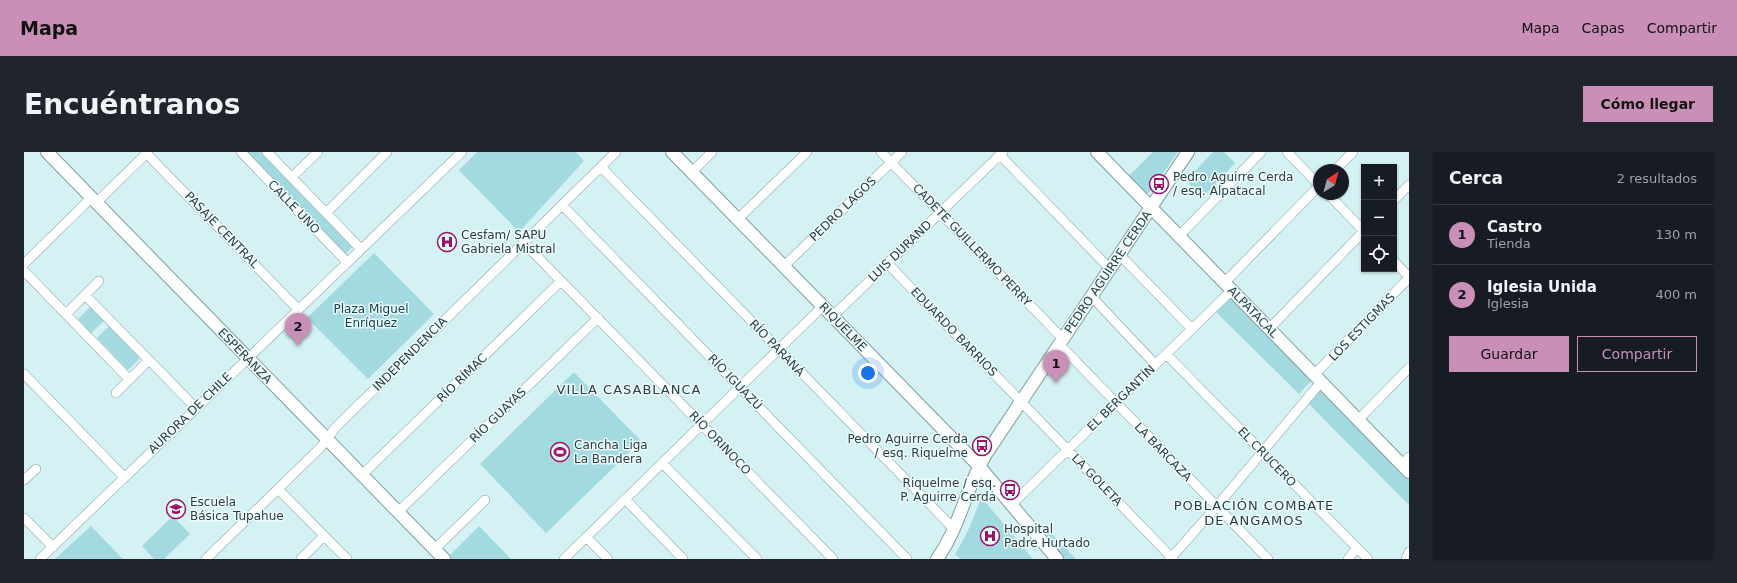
<!DOCTYPE html>
<html lang="es">
<head>
<meta charset="utf-8">
<style>
	:root { --surface:#171b24; --page:#20242c; --text:#f1f3f6; --muted:#9ea1a6; --line:#363941; --accent:#c98fb7 }
	body { margin:0; font-family:"DejaVu Sans",sans-serif; background:var(--page); color:var(--text) }
	.controls { position:absolute; right:12px; top:12px; display:grid; overflow:hidden; border-radius:0px; box-shadow:0 1px 3px #0004 }
	.controls button { width:36px; height:36px; display:grid; place-items:center; padding:0; border:0; border-bottom:1px solid var(--line); background:var(--surface); color:var(--text); font:20px sans-serif }
	.compass { position:absolute; left:1289px; top:12px; width:36px; height:36px; border-radius:50%; background:var(--surface); box-shadow:0 1px 3px #0004; rotate:36deg }
	.you { position:absolute; left:844px; top:221px; width:14px; height:14px; margin:-10px; border:3px solid #fff; border-radius:50%; background:#1a73e8; box-shadow:0 0 0 6px #1a73e833 }
	.badge { display:grid; place-items:center; width:26px; height:26px; border-radius:50%; background:var(--accent); color:#111; font-size:13px; font-weight:700 }
	.pin { position:absolute; translate:-50% -33px; filter:drop-shadow(0 1px 2px #0008) }
	.pin::after { content:''; position:absolute; top:21px; width:14px; height:12px; background:inherit; clip-path:polygon(0 0,100% 0,50% 100%) }
	.list { margin:0; padding:0; list-style:none }
	h2 { display:flex; justify-content:space-between; align-items:center; height:52px; margin:0; padding:0 16px; font-size:17px }
	h2 small { font-size:13px; font-weight:400; color:var(--muted) }
	.list li { display:grid; grid-template-columns:26px 1fr auto; gap:12px; align-items:center; box-sizing:border-box; height:60px; padding:0 16px; border-top:1px solid var(--line) }
	.list b { display:block; font-size:15px; white-space:nowrap }
	.list p { margin:0; font-size:13px; white-space:nowrap; color:var(--muted) }
	.list em { font-size:13px; font-style:normal; color:var(--muted) }
	.actions { display:flex; gap:8px; padding:12px 16px }
	.actions a { flex:1; padding:9px 0; border:1px solid var(--accent); border-radius:0px; text-align:center; font-size:14px; color:var(--accent) }
	.actions .main { background:var(--accent); color:#111 }
	.icon { flex:none; width:22px; height:22px; fill:none; stroke:currentColor; stroke-width:2; stroke-linecap:round; stroke-linejoin:round }
	.map { position:relative; flex:none; width:1385px; height:407px; overflow:hidden; border-radius:0px }
	header { display:flex; align-items:center; gap:24px; box-sizing:border-box; height:56px; padding:0 20px; background:var(--accent); color:#111 }
	header strong { font-size:19px }
	nav { display:flex; gap:22px; margin-inline-start:auto; font-size:14px }
	.intro { display:flex; align-items:center; justify-content:space-between; box-sizing:border-box; height:96px; padding:0 24px }
	h1 { margin:0; font-size:28px }
	.button { padding:10px 18px; border-radius:0px; background:var(--accent); color:#111; font-size:14px; font-weight:700 }
	main { display:flex; gap:24px; padding:0 24px }
	aside { flex:1; background:var(--surface); border-radius:0px; box-shadow:0 1px 3px #0004 }
	.map>svg:first-child { display:block }
	.green { fill:#a2dadf }
	.lines { fill:none; stroke-linecap:round; stroke-linejoin:round }
	.street-casing { stroke:#809c9e; stroke-width:10 }
	.secondary-casing { stroke:#809c9e; stroke-width:14 }
	.street { stroke:#fff; stroke-width:9 }
	.secondary { stroke:#fff; stroke-width:12 }
	.labels { text-anchor:middle; dominant-baseline:central; stroke-width:3; stroke-linejoin:round; paint-order:stroke }
	.poi-label { font-size:12px; fill:#303c3d; stroke:#ebfcfe; text-anchor:start }
	.street-label { font-size:12px; fill:#303c3d; stroke:#ebfcfe }
	.park-label { font-size:12px; fill:#154448; stroke:#ebfcfe }
	.neighbourhood-label { font-size:13px; letter-spacing:1px; fill:#303c3d; stroke:#ebfcfe }
</style>
</head>
<body>
<header>
<strong>Mapa</strong>
<nav><a>Mapa</a><a>Capas</a><a>Compartir</a></nav>
</header>
<div class="intro"><h1>Encuéntranos</h1><a class="button">Cómo llegar</a></div>
<main>
<div class="map">
<svg width="1385" height="407" viewBox="0 0 1385 407">
	<rect width="100%" height="100%" fill="#d4f1f4"/>
	<path class="green" d="M220,0H237L329,94L321,103Z
		M453,0H552L560,9L495,80L435,18Z
		M1129,0H1154L1126,40L1121,42L1105,24Z
		M1189,0H1200L1211,11L1179,45L1162,29Z
		M350,101L410,162L344,227L283,166Z
		M1205,145L1288,228L1275,242L1191,159Z
		M68,153L82,167L67,181L54,167Z
		M85,174L116,206L104,218L73,186Z
		M550,220L617,289L522,381L456,312Z
		M1292,235L1385,328V353L1282,249Z
		M957,345L1009,407H936L931,402C943,384 950,365 957,345Z
		M149,364L166,382L140,407H130L118,394Z
		M67,374L99,407H31Z
		M455,374L487,407H428L425,404Z
		M1022,376L1052,407H1039L1017,381Z"/>
	<g class="lines">
		<g class="street-casing">
			<path id="street" d="M121,0L274,157
				M217,0L323,110
				M243,0L337,97
				M857,0L1039,187
				M1263,0L1295,33
				M976,3L1086,117
				M577,15L930,377
				M1311,18L1329,0
				M668,20L688,0
				M268,25L294,0
				M1304,42L1340,79
				M1370,48L1385,33
				M72,51L124,0
				M538,53L883,407
				M302,61L363,0
				M714,67L783,0
				M1155,84L1237,0
				M499,90L809,407
				M1095,102L1168,177
				M1370,109L1385,125
				M863,111L1149,407
				M0,112L67,46
				M760,114L878,0
				M0,119L105,227
				M1200,131L1295,34
				M61,143L172,256
				M1067,144L1131,212
				M42,162L75,129
				M809,164L979,0
				M1245,177L1340,79
				M1035,192L1244,407
				M1142,202L1344,407
				M0,222L100,325
				M1290,223L1385,126
				M92,241L125,208
				M1334,268L1385,216
				M638,311L733,407
				M1378,313L1385,305
				M338,323L537,129
				M0,328L12,317
				M254,337L323,407
				M601,347L659,407
				M987,353L1208,138
				M374,360L574,166
				M0,366L29,395
				M562,385L584,407
				M411,397L461,348
				M16,407L438,0
				M182,407L297,295L311,276L592,0
				M277,407L300,384
				M540,407L799,154
				M1146,407L1193,354L1297,230
				M1324,407L1332,397
				M1382,407L1385,400"/>
		</g>
		<g class="secondary-casing">
			<path id="secondary" d="M23,0L420,407
				M648,0L955,314L1033,407
				M1073,0L1385,320
				M913,407C936,375 942,335 962,302L1164,0"/>
		</g>
		<use href="#street" class="street"/>
		<use href="#secondary" class="secondary"/>
	</g>
	<defs>
		<g id="bus-ring" transform="scale(1)"><circle r="9.5" fill="#ebfcfe" stroke="#981469" stroke-width="1.5"/><path d="M-5-6H5V4H4V6H2V4H-2V6H-4V4H-5ZM-3.5-4V0h7V-4ZM-3.5 1.2v1.5H-2V1.2ZM2 1.2v1.5H3.5V1.2Z" fill="#981469"/></g>
		<g id="hospital-ring" transform="scale(1)"><circle r="9.5" fill="#ebfcfe" stroke="#981469" stroke-width="1.5"/><path d="M-5-5h3v3.5h4V-5h3V5h-3V1.5h-4V5h-3Z" fill="#981469"/></g>
		<g id="stadium-ring" transform="scale(1)"><circle r="9.5" fill="#ebfcfe" stroke="#981469" stroke-width="1.5"/><path d="M0-5a6.5 5 0 1 0 0 10a6.5 5 0 1 0 0-10ZM-3.5-1.8h7v3.6h-7Z" fill="#981469"/></g>
		<g id="school-ring" transform="scale(1)"><circle r="9.5" fill="#ebfcfe" stroke="#981469" stroke-width="1.5"/><path d="M0-5L7-2L0 1L-7-2ZM-4 1L0 2.5L4 1V4Q0 6-4 4Z" fill="#981469"/></g>
	</defs>
	<g fill-rule="evenodd">
		<use href="#bus-ring" x="1135" y="32"/>
		<use href="#hospital-ring" x="423" y="90"/>
		<use href="#bus-ring" x="958" y="294"/>
		<use href="#stadium-ring" x="536" y="300"/>
		<use href="#bus-ring" x="986" y="338"/>
		<use href="#school-ring" x="152" y="357"/>
		<use href="#hospital-ring" x="966" y="384"/>
	</g>
	<g class="labels">
		<g class="poi-label">
			<text x="1149" y="25">Pedro Aguirre Cerda<tspan x="1149" dy="14">/ esq. Alpatacal</tspan></text>
			<text x="437" y="83">Cesfam/ SAPU<tspan x="437" dy="14">Gabriela Mistral</tspan></text>
			<text x="944" y="287" text-anchor="end">Pedro Aguirre Cerda<tspan x="944" dy="14">/ esq. Riquelme</tspan></text>
			<text x="550" y="293">Cancha Liga<tspan x="550" dy="14">La Bandera</tspan></text>
			<text x="972" y="331" text-anchor="end">Riquelme / esq.<tspan x="972" dy="14">P. Aguirre Cerda</tspan></text>
			<text x="166" y="350">Escuela<tspan x="166" dy="14">Básica Tupahue</tspan></text>
			<text x="980" y="377">Hospital<tspan x="980" dy="14">Padre Hurtado</tspan></text>
		</g>
		<g class="street-label">
			<text transform="translate(270 55) rotate(46)">CALLE UNO</text>
			<text transform="translate(819 57) rotate(-44)">PEDRO LAGOS</text>
			<text transform="translate(198 78) rotate(46)">PASAJE CENTRAL</text>
			<text transform="translate(948 93) rotate(46)">CADETE GUILLERMO PERRY</text>
			<text transform="translate(876 99) rotate(-44)">LUIS DURAND</text>
			<text transform="translate(1084 120) rotate(-56)">PEDRO AGUIRRE CERDA</text>
			<text transform="translate(1229 160) rotate(46)">ALPATACAL</text>
			<text transform="translate(819 175) rotate(46)">RIQUELME</text>
			<text transform="translate(1338 175) rotate(-46)">LOS ESTIGMAS</text>
			<text transform="translate(930 180) rotate(46)">EDUARDO BARRIOS</text>
			<text transform="translate(753 196) rotate(46)">RÍO PARANÁ</text>
			<text transform="translate(386 202) rotate(-45)">INDEPENDENCIA</text>
			<text transform="translate(221 204) rotate(46)">ESPERANZA</text>
			<text transform="translate(438 226) rotate(-44)">RÍO RÍMAC</text>
			<text transform="translate(711 230) rotate(46)">RÍO IGUAZÚ</text>
			<text transform="translate(1097 246) rotate(-44)">EL BERGANTÍN</text>
			<text transform="translate(166 261) rotate(-44)">AURORA DE CHILE</text>
			<text transform="translate(474 263) rotate(-44)">RÍO GUAYAS</text>
			<text transform="translate(696 291) rotate(46)">RÍO ORINOCO</text>
			<text transform="translate(1139 300) rotate(46)">LA BARCAZA</text>
			<text transform="translate(1243 305) rotate(46)">EL CRUCERO</text>
			<text transform="translate(1073 328) rotate(46)">LA GOLETA</text>
		</g>
		<g class="park-label">
			<text x="347" y="157">Plaza Miguel<tspan x="347" dy="14">Enríquez</tspan></text>
		</g>
		<g class="neighbourhood-label">
			<text x="605" y="237">VILLA CASABLANCA</text>
			<text x="1230" y="353">POBLACIÓN COMBATE<tspan x="1230" dy="15">DE ANGAMOS</tspan></text>
		</g>
	</g>
</svg>
<div class="controls">
<button>+</button>
<button>−</button>
<button><svg class="icon" aria-label="locate" viewBox="0 0 24 24"><circle cx="12" cy="12" r="6"/><path d="M12 2v4M12 18v4M2 12h4M18 12h4"/></svg></button>
</div>
<svg class="compass" viewBox="-18 -18 36 36"><path d="M0-13l5 13h-10z" fill="#e53935"/><path d="M0 13l5-13h-10z" fill="#9ea1a6"/></svg>
<div class="you"></div>
<div class="pin badge" style="left:1032px;top:231px">1</div>
<div class="pin badge" style="left:274px;top:194px">2</div>
</div>
<aside>
<h2>Cerca<small>2 resultados</small></h2>
<ul class="list">
<li><span class="badge">1</span><div><b>Castro</b><p>Tienda</p></div><em>130 m</em></li>
<li><span class="badge">2</span><div><b>Iglesia Unida</b><p>Iglesia</p></div><em>400 m</em></li>
</ul>
<div class="actions"><a class="main">Guardar</a><a>Compartir</a></div>
</aside>
</main>
</body>
</html>
